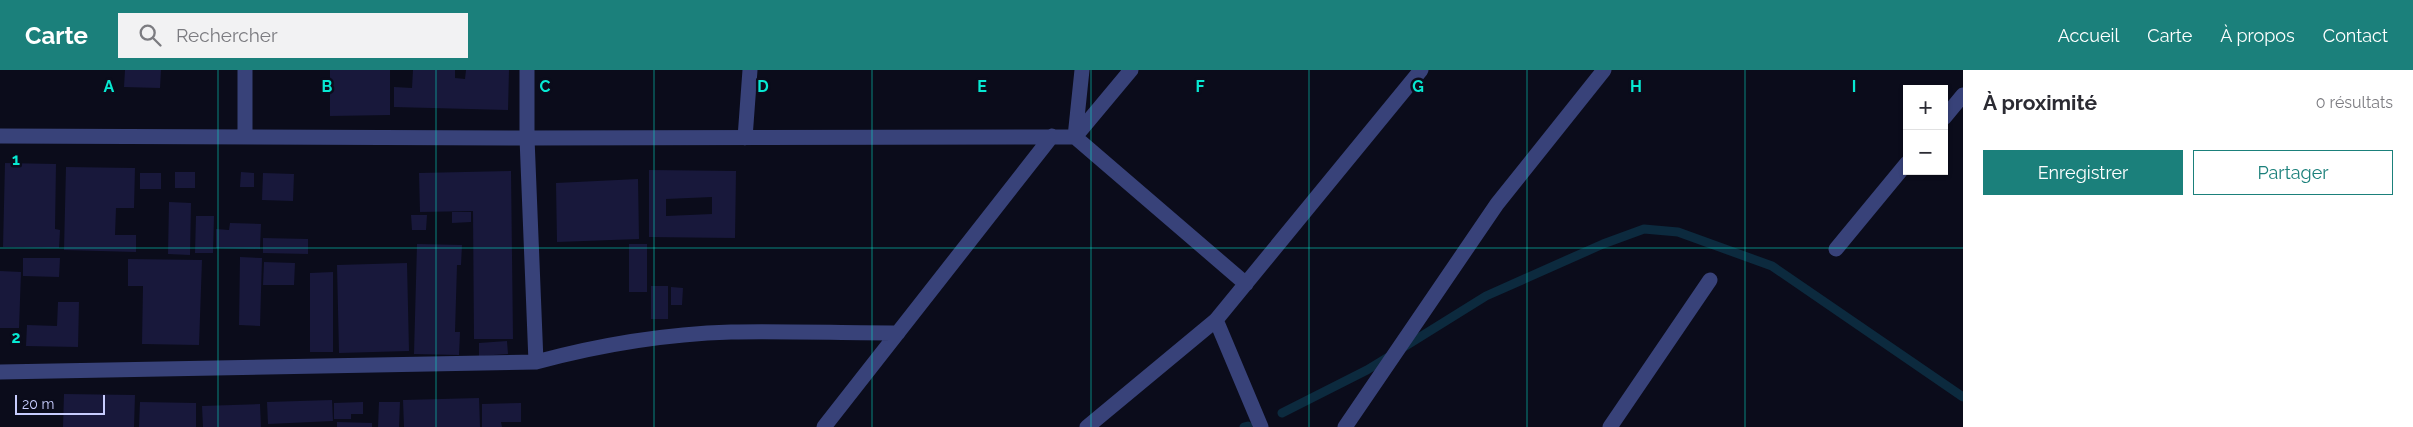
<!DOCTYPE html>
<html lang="fr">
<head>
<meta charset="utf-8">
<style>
	:root { --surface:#fff; --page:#f2f2f3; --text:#2b2b33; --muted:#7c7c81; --line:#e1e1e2; --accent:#1b807b }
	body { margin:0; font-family:Raleway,sans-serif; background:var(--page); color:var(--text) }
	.controls { position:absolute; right:15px; top:15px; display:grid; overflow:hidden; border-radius:0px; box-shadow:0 1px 4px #0004 }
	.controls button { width:45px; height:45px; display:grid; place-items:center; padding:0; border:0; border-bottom:1px solid var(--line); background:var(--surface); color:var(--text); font:25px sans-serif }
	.scale { position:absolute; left:15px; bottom:12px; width:90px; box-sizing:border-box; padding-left:5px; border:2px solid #c7ccfd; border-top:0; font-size:14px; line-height:18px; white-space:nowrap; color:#c7ccfd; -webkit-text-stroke:4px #0b0c1b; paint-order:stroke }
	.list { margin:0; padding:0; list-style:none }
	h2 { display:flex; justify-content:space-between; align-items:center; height:65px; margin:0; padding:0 20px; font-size:21px }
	h2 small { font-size:16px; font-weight:400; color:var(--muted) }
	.actions { display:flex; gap:10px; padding:15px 20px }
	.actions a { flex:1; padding:11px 0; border:1px solid var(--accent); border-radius:0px; text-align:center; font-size:18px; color:var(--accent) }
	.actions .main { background:var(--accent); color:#fff }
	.icon { flex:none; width:28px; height:28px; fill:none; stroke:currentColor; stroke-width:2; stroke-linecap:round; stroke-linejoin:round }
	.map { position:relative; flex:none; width:1963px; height:357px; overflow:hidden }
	header { display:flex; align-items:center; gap:30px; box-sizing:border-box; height:70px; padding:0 25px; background:var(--accent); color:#fff }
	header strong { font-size:24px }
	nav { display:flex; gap:28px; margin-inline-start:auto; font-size:18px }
	.search { width:350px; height:45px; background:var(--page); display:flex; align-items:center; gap:12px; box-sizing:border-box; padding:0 18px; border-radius:0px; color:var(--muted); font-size:19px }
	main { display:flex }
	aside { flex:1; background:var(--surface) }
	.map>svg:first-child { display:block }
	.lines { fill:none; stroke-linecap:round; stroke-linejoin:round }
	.stream { stroke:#0c2a3e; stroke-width:9 }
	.building { fill:#18183b; fill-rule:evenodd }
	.minor { stroke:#384279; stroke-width:15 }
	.grid { fill:none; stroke:#07e9d2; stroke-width:1; stroke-opacity:0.55 }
	.grid-label { font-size:16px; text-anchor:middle; font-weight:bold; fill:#07e9d2; stroke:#0b0c1b; stroke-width:5; stroke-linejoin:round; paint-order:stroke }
</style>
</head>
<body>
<header>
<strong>Carte</strong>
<div class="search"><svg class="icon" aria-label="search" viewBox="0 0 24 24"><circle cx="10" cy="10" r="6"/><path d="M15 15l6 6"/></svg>Rechercher</div>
<nav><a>Accueil</a><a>Carte</a><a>À propos</a><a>Contact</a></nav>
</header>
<main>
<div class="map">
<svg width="1963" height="357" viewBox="0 0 1963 357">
	<rect width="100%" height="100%" fill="#0b0c1b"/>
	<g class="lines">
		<path class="stream" d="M1404,277L1486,226L1603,174L1644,159L1678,162L1772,196L1963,327
			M1282,343L1367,300L1390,286
			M1244,357L1248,356"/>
	</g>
	<path class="building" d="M125,0H161L160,18L124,17Z
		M330,0H390V45L330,46Z
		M413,0H455V8L465,9L466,0H509L508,40L394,37V17L412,18Z
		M5,93L56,94L55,159L60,160L59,178L3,177Z
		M66,97L135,98L134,138H116L115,165H136V182L64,180Z
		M649,100L736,101L735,168L649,167ZM712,127V144L666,146V129Z
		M511,101L513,269H474L473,141L420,142L419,103Z
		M175,102H195V118H175Z
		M241,102L254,103V117H240Z
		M140,103H161V119H140Z
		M263,103L294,104L293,131L262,130Z
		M638,109L639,169L557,172L556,113Z
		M169,132L191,133L190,185L168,184Z
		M452,142H471V152L452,153Z
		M411,145H427L426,160H412Z
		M196,146H214L213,183H195Z
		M230,153L261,154L260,179L216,178V159L229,160Z
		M263,168L308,169V184L263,183Z
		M417,174L462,175L461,195H457L455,262H460L459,285L414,284Z
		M629,174H647V222H629Z
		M240,187L262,188L260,256L239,255Z
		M23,188H60L59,207L23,206Z
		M128,189L202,190L199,275L142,274L143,216H128Z
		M264,192L295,193L294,215H263Z
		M407,193L409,281L339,283L337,195Z
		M0,201L21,202L19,258H0Z
		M333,202V282H310V203Z
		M651,216H668V249H651Z
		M671,217L683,218L682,235H671Z
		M58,232H79L78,277L26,276L27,255L57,256Z
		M507,271L508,284L479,286V273Z
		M64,324L135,325L134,357H63Z
		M479,328L480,357H404L403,330Z
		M332,330L333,351L268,354L267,332Z
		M140,332L196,333V357H139Z
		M363,332V344H351V349H334V333Z
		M379,332H400L399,357H378Z
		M521,333V352H501L502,357H482V334Z
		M260,334L261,357H203L202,336Z
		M337,352L372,353V357H337Z"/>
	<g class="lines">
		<path class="minor" d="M245,0V66
			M527,0V68L536,292
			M1944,48L1963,25
			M0,66L527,68L1075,67L1246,214
			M1075,67L1131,0
			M1075,67L1082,0
			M745,68L750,0
			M1836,179L1907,93
			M1216,250L1261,357
			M0,302L536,292C599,275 665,264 731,262C786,261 842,263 898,263
			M824,357L1052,66
			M1087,357L1216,250L1421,0
			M1345,357L1497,134L1604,0
			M1610,357L1710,210"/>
	</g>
	<path class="grid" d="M218,0V357M436,0V357M654,0V357M872,0V357M1091,0V357M1309,0V357M1527,0V357M1745,0V357M0,178H1963"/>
	<g class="grid-label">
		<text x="109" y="22">A</text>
		<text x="327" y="22">B</text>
		<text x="545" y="22">C</text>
		<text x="763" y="22">D</text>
		<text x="982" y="22">E</text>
		<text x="1200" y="22">F</text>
		<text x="1418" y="22">G</text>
		<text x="1636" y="22">H</text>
		<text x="1854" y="22">I</text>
		<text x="16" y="95">1</text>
		<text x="16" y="273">2</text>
	</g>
</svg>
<div class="controls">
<button>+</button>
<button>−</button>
</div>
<div class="scale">20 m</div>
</div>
<aside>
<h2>À proximité<small>0 résultats</small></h2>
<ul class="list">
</ul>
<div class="actions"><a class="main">Enregistrer</a><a>Partager</a></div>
</aside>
</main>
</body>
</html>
